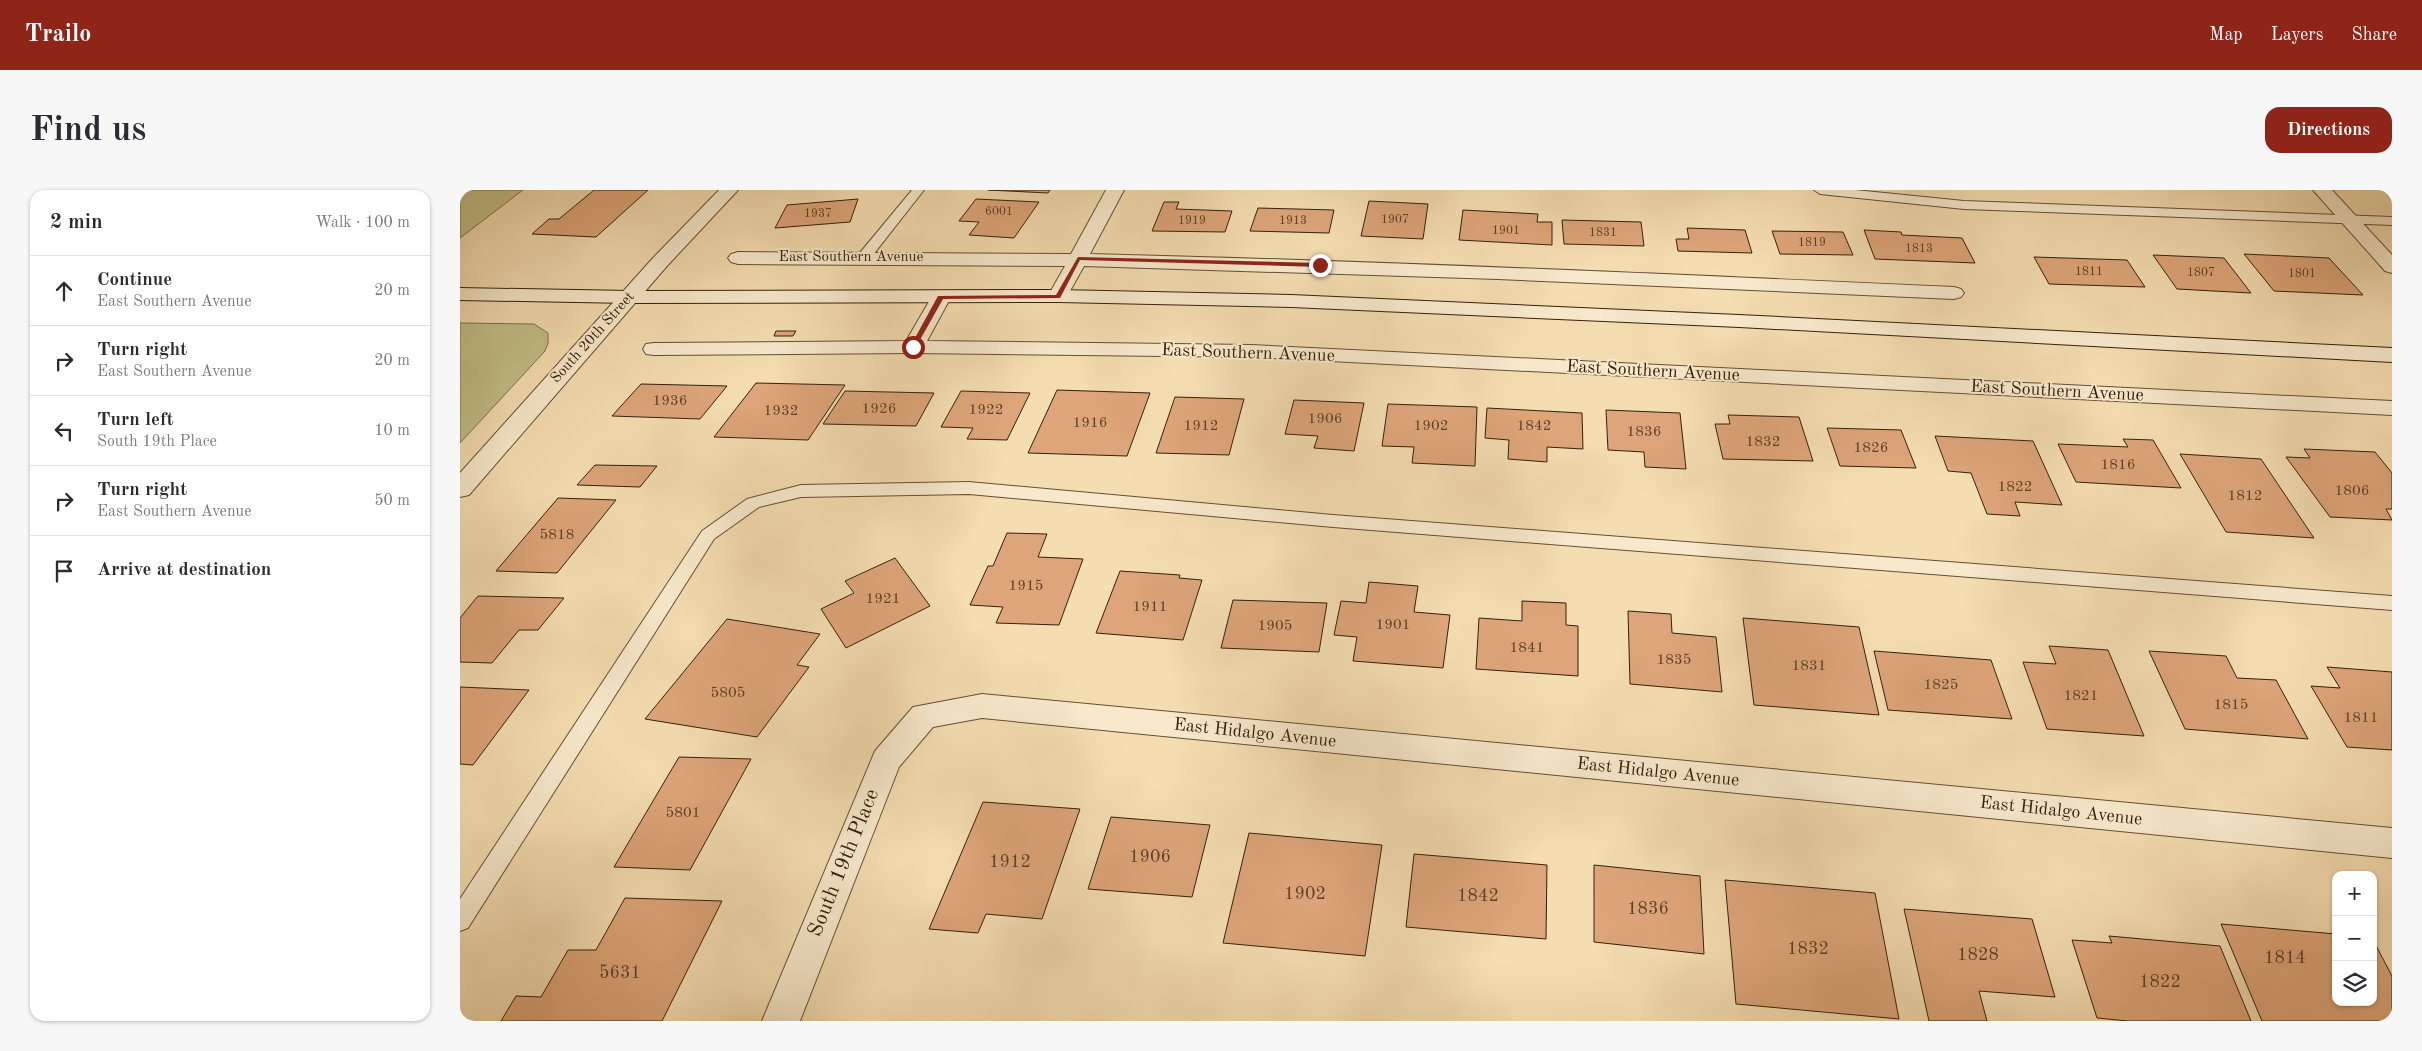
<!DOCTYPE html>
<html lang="en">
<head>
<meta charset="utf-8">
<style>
	:root { --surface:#fff; --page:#f7f7f7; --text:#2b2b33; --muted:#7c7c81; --line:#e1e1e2; --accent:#8f2418 }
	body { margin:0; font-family:"Old Standard TT",serif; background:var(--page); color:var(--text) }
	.controls { position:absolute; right:15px; bottom:15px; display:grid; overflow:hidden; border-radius:10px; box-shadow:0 1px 4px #0004 }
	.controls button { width:45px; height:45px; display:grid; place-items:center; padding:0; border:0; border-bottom:1px solid var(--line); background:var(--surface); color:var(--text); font:25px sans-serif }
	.stop { position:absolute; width:15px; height:15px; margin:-11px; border:4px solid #8f2418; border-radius:50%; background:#fff }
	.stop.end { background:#8f2418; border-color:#fff; box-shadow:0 1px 5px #0008 }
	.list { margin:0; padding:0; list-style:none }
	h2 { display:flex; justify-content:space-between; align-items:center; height:65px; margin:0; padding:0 20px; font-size:21px }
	h2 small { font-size:16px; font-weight:400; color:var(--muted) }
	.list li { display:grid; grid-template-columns:32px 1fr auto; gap:15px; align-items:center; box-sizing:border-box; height:70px; padding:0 20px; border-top:1px solid var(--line) }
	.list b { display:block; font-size:19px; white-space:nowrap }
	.list p { margin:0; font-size:16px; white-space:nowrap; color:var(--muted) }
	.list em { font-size:16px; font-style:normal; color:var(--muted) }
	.icon { flex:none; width:28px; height:28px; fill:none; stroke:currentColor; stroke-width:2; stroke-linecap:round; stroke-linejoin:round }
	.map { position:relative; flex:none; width:1932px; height:831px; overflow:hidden; border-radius:15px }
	header { display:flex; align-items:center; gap:30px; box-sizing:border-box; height:70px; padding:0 25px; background:var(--accent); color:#fff }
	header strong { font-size:24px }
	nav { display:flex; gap:28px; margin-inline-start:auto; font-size:18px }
	.intro { display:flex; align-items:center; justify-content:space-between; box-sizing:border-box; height:120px; padding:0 30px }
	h1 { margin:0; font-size:35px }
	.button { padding:12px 22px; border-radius:15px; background:var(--accent); color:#fff; font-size:18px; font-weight:700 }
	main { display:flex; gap:30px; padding:0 30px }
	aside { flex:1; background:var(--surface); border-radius:15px; box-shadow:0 1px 4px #0004 }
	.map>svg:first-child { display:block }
	.green { fill:#c2bf87; stroke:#7c7049 }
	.building { fill:#dda579; stroke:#35200b }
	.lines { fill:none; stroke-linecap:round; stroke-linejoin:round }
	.service-casing { stroke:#654f34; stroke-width:2 }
	.minor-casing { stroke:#654f34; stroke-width:2 }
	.secondary-casing { stroke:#35200b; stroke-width:2 }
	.service { fill:#f8e9cc; fill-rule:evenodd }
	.minor { fill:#f8e9cc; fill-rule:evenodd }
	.secondary { fill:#f8e9cc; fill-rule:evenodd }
	.route { fill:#8f2418 }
	.labels { text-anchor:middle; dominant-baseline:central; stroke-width:4; stroke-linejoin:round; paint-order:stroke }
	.far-number-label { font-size:12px; fill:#5f4126 }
	.far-street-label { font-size:15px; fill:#35200b; stroke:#f8e9cc }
	.number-label { font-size:15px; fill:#5f4126 }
	.street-label { font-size:18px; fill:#35200b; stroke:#f8e9cc }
	.near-number-label { font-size:18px; fill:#5f4126 }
	.near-street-label { font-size:21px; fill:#35200b; stroke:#f8e9cc }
</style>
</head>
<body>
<header>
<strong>Trailo</strong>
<nav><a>Map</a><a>Layers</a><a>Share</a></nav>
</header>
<div class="intro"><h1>Find us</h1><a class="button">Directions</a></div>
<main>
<aside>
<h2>2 min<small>Walk · 100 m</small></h2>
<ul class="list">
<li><svg class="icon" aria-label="ahead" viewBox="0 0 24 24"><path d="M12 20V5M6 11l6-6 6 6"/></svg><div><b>Continue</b><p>East Southern Avenue</p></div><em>20 m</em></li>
<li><svg class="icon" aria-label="right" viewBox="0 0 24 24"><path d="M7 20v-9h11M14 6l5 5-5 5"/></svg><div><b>Turn right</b><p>East Southern Avenue</p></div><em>20 m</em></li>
<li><svg class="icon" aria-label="left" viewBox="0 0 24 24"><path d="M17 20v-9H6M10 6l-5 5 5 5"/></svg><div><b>Turn left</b><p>South 19th Place</p></div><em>10 m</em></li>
<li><svg class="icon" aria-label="right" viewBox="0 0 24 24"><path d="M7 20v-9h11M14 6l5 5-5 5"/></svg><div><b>Turn right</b><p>East Southern Avenue</p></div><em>50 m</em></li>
<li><svg class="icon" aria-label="arrive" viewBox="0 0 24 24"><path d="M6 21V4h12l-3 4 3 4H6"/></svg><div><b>Arrive at destination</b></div></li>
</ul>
</aside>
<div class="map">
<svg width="1932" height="831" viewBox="0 0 1932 831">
	<rect width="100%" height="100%" fill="#f4ddb1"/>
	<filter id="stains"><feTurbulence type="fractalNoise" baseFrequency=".004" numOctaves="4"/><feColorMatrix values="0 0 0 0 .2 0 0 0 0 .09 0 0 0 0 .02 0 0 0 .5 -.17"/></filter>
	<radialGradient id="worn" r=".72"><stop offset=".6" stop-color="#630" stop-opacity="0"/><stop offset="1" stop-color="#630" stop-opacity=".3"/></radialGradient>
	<path class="green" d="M0,0H63L0,48Z
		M0,133L74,134L88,143V153L85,161L0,253Z"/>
	<path class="building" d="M134,0H188L136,47L72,44L89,29H99Z
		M528,0H590L588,3Z
		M398,9L390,32L315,38L327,15Z
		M516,9L579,12L554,48L509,45L519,32L499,31Z
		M909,11L968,14L963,49L901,46Z
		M704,12H719L716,19L772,21L765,42L692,41Z
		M798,18L874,20L869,43L790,41Z
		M1003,20L1078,24L1077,32H1092V55L999,50Z
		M1102,30L1181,32L1184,56L1104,54Z
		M1227,38L1285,40L1292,63L1218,61L1216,49H1229Z
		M1404,40L1441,42L1442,45L1502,48L1515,73L1415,69Z
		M1312,41L1383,42L1393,65L1320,64Z
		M1784,64L1869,68L1903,105L1814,101Z
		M1693,65L1764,68L1791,103L1717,99Z
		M1574,67L1667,70L1685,97L1589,94Z
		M316,141H336L333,146H314Z
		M296,193L385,195L348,250L254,247Z
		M181,194L267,196L240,229L152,226Z
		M597,200L690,203L667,266L568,263Z
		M385,201L474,203L456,236L363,234Z
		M501,201L570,203L547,250L507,249L513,238L481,237Z
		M715,207L784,209L769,265L696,263Z
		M834,210L904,213L894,261L854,258L858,246L825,244Z
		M928,214L1017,217L1015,276L952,273L954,257L922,256Z
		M1027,218L1122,223L1123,259L1087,257V272L1048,269L1049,250L1025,248Z
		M1146,220L1220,223L1226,279L1185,277L1184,262L1148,260Z
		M1268,225L1339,227L1353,271L1263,269L1255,234H1270Z
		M1367,238L1441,240L1456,278L1380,276Z
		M1475,246L1573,251L1602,315L1555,312L1560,326L1527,324L1511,283L1488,281Z
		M1663,249L1693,250L1721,298L1616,292L1598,254L1668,257Z
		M1844,259L1915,262L1932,283V319H1926L1932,330L1870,327L1826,267L1850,268Z
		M1720,264L1801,269L1854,348L1766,342Z
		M135,275L197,276L180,297L117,295Z
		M98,308L156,310L97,383L36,381Z
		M547,343L587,344L578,367L623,369L599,435L536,433L543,417L510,415L528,376H533Z
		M435,368L470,416L386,458L361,419L394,403L385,391Z
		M660,381L720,385L719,388L742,390L723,450L636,443Z
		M909,392L958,396L954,422L990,425L983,478L893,471L897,447L874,445L881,411L906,413Z
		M18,406L104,408L78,440H59L32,473L0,472V428Z
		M773,410L867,413L859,462L761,458Z
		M1062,411L1106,413V435L1118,436V486L1016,479L1019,428L1062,431Z
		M1168,421L1211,424L1212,443L1256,447L1262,502L1170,494Z
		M1283,428L1399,437L1419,525L1294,515Z
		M267,429L360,444L337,475L349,477L297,547L185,529Z
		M1589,456L1648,460L1684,546L1587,539L1563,472L1596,474Z
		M1414,461L1531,470L1552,529L1428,520Z
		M1689,461L1766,466L1777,488L1816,490L1848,549L1725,539Z
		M1867,477L1932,482V560L1887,557L1851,496L1880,498Z
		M0,497L69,500L13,575L0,574Z
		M219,567L291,569L230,680L154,677Z
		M523,612L620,619L582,729L526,724L518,743L469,739Z
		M651,627L750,635L732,707L628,699Z
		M789,643L922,655L905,766L763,753Z
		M954,664L1087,675L1086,749L946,737Z
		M1134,675L1240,686L1244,764L1134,752Z
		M1265,690L1415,703L1439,829L1276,814Z
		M165,708L262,711L202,831H41L56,806L81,807L108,760H136Z
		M1444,719L1572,729L1595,807L1519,801L1527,831H1469Z
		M1761,734L1876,744V812H1913V750L1932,786V831H1802Z
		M1649,746L1760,756L1791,831H1668L1637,828L1612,750L1652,753Z"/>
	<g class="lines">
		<g class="service-casing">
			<path id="service" d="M452,0H464L409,70H399L397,67L399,64Z
				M1354,0H1395L1504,11L1932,27V35L1504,19L1360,4Z
				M509,292L873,325L1932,406V420L873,337L509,304L341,307L299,317L254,349L8,738L0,741V709L242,341L287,309L341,295Z"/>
		</g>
		<g class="minor-casing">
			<path id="minor" d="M259,0H278L207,76L9,305L0,307V283L193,68Z
				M646,0H664L630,64C918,71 1206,84 1494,97L1501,99L1504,103L1501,107L1494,109L1038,89L624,76L605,110L598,112L591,110L588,106L605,76L278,74L271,72L268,68L271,64L278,62L611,64Z
				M1853,0H1872L1932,65V83L1925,81Z
				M481,101L488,103L491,107L467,151L792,155L1932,211V225L792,167L453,163L194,165L186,164L183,159L186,154L194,153L446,151L474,103Z
				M522,504L1932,638V668L522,528L473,537L439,577L340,831H302L415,561L453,517Z"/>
		</g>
		<g class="secondary-casing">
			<path id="secondary" d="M0,98L170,101L598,100L831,105L1279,125L1932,158V172L1279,137L831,117L598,112L170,113L0,110Z"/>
		</g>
		<use href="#service" class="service"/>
		<use href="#minor" class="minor"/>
		<use href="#secondary" class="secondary"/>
	</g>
	<path class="route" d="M618,67L860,73L863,75L860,77L620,70L600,108L483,109L456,157L453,159L450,157L478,106L596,105Z"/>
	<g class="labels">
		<g class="far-number-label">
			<text x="539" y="22">6001</text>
			<text x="358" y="24">1937</text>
			<text x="935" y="30">1907</text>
			<text x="732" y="31">1919</text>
			<text x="833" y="31">1913</text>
			<text x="1046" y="41">1901</text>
			<text x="1143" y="43">1831</text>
			<text x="1352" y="53">1819</text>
			<text x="1459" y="59">1813</text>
			<text x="1629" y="82">1811</text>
			<text x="1741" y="83">1807</text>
			<text x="1842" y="84">1801</text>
		</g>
		<g class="far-street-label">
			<text x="391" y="67">East Southern Avenue</text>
			<text transform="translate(133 148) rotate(-48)">South 20th Street</text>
		</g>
		<g class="number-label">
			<text x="210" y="211">1936</text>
			<text x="419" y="219">1926</text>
			<text x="526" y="220">1922</text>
			<text x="321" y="221">1932</text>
			<text x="865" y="229">1906</text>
			<text x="630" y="233">1916</text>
			<text x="741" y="236">1912</text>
			<text x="971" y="236">1902</text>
			<text x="1074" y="236">1842</text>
			<text x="1184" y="242">1836</text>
			<text x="1303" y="252">1832</text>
			<text x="1411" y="258">1826</text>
			<text x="1658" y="275">1816</text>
			<text x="1555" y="297">1822</text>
			<text x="1892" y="301">1806</text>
			<text x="1785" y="306">1812</text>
			<text x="97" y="345">5818</text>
			<text x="566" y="396">1915</text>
			<text x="423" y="409">1921</text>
			<text x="690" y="417">1911</text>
			<text x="933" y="435">1901</text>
			<text x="815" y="436">1905</text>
			<text x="1067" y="458">1841</text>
			<text x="1214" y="470">1835</text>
			<text x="1349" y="476">1831</text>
			<text x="1481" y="495">1825</text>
			<text x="268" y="503">5805</text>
			<text x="1621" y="506">1821</text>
			<text x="1771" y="515">1815</text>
			<text x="1901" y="528">1811</text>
			<text x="223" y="623">5801</text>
		</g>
		<g class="street-label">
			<text transform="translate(788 163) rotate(2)">East Southern Avenue</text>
			<text transform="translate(1193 181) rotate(3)">East Southern Avenue</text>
			<text transform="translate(1597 201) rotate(3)">East Southern Avenue</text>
			<text transform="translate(795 543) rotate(6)">East Hidalgo Avenue</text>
			<text transform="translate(1198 582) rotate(6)">East Hidalgo Avenue</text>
			<text transform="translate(1601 621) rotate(6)">East Hidalgo Avenue</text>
		</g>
		<g class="near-number-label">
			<text x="690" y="667">1906</text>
			<text x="550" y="672">1912</text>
			<text x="845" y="704">1902</text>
			<text x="1018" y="706">1842</text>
			<text x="1188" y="719">1836</text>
			<text x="1348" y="759">1832</text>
			<text x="1518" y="765">1828</text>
			<text x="1825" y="768">1814</text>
			<text x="160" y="783">5631</text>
			<text x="1700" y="792">1822</text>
		</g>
		<g class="near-street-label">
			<text transform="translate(384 673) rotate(-68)">South 19th Place</text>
		</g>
	</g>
	<rect width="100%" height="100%" filter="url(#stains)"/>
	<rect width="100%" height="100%" fill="url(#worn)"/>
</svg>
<div class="controls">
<button>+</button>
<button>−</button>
<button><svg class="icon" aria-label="layers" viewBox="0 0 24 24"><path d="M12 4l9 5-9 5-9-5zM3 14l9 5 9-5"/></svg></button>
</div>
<div class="stop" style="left:453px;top:157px"></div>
<div class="stop end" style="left:860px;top:75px"></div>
</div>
</main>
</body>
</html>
